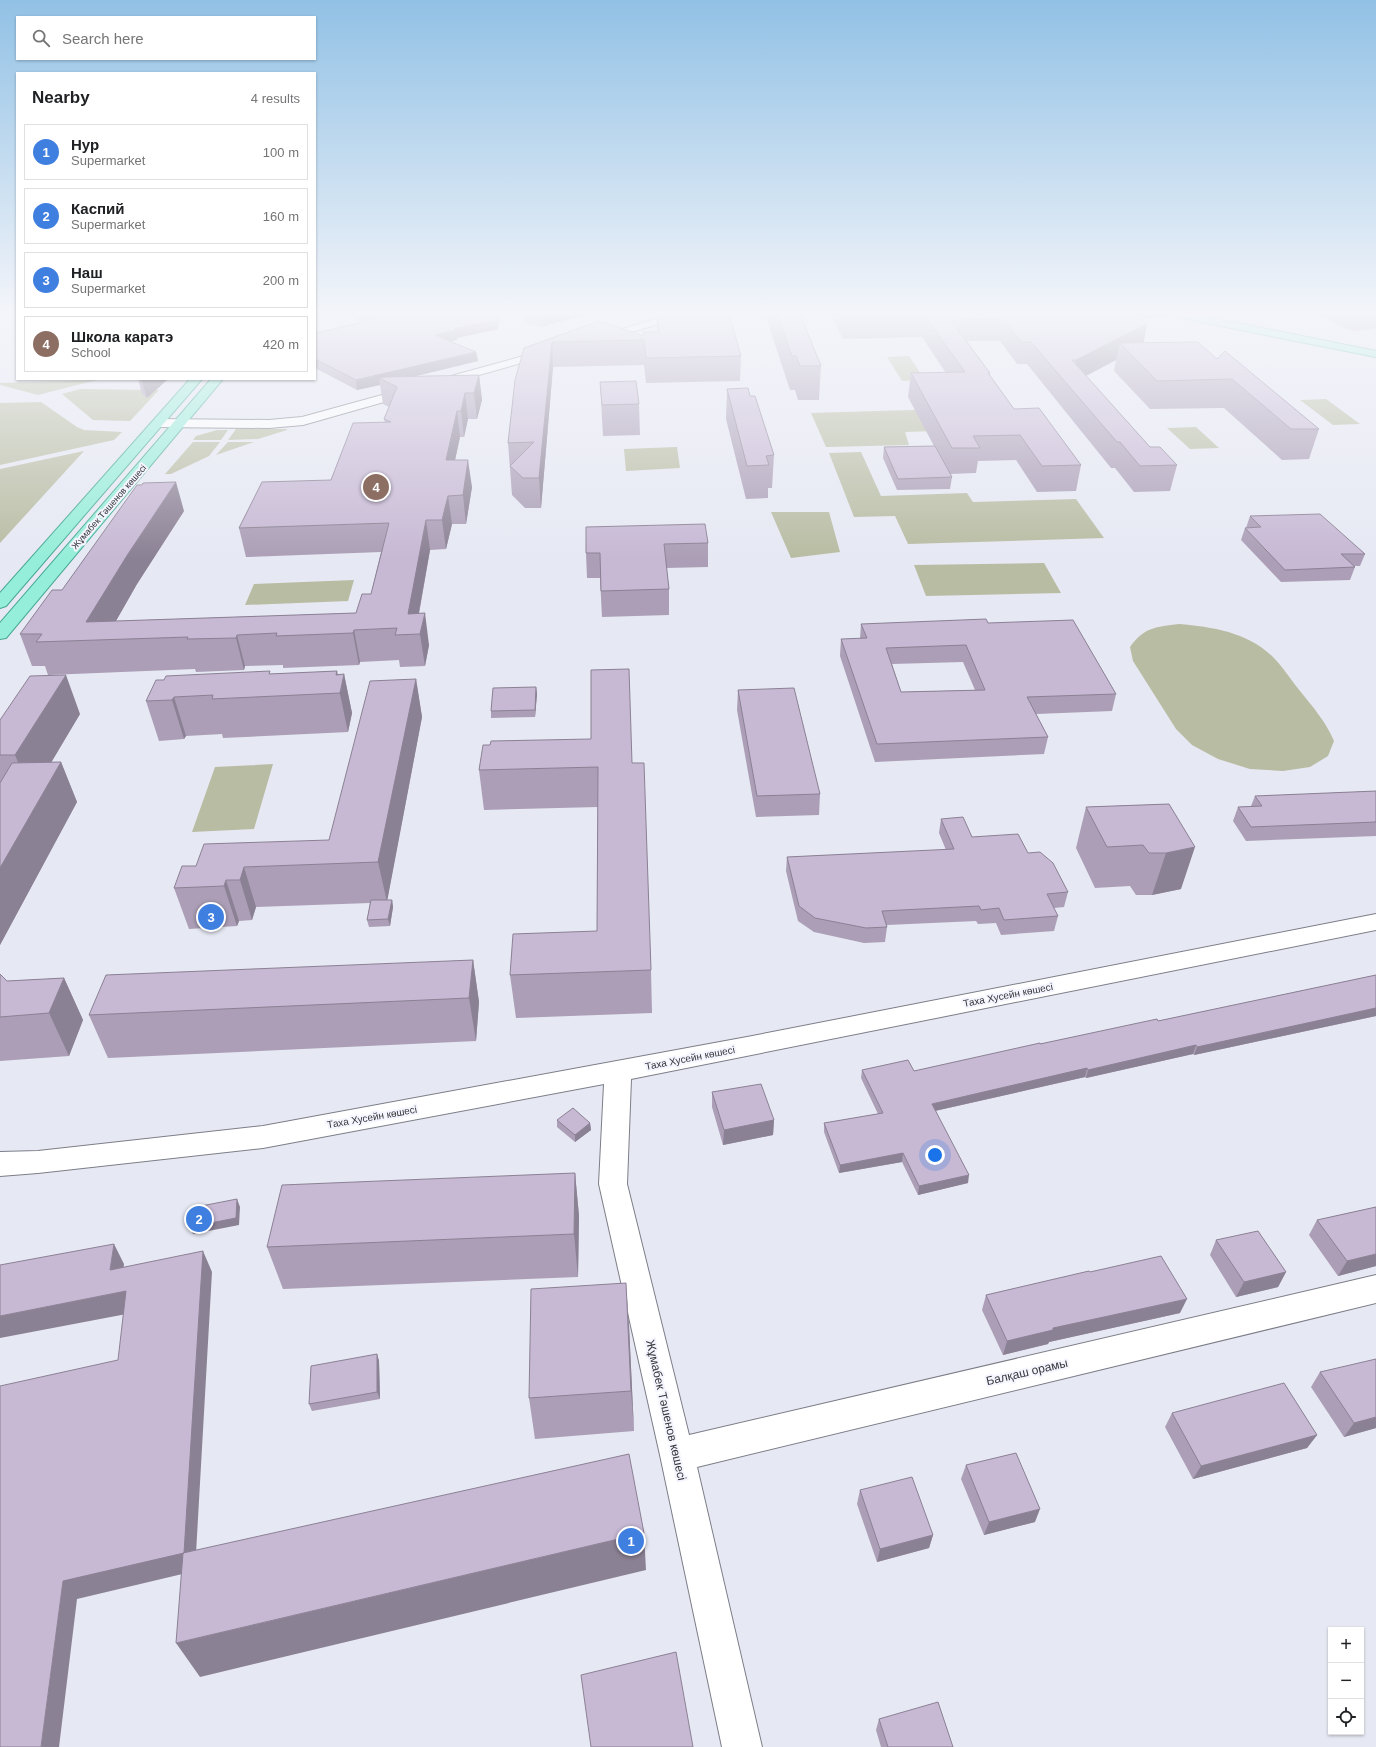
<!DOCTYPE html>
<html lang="en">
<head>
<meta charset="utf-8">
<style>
	:root { --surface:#fff; --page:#f2f2f2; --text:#202124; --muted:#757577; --line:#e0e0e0; --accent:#db2777 }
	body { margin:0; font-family:Arial,sans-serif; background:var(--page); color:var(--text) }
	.controls { position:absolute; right:12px; bottom:12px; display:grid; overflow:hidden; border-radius:0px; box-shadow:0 1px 3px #0004 }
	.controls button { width:36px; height:36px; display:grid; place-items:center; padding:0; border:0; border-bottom:1px solid var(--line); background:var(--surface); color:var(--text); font:20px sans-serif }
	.you { position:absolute; left:935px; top:1155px; width:14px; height:14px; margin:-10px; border:3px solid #fff; border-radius:50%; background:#1a73e8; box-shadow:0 0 0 6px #1a73e833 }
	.badge { display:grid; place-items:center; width:26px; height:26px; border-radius:50%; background:var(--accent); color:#fff; font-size:13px; font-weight:700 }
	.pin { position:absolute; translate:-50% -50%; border:2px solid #fff; box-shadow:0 1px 4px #0006 }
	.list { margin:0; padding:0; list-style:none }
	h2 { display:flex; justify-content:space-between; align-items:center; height:52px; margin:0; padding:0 16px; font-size:17px }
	h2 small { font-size:13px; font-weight:400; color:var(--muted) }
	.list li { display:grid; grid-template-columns:26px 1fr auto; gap:12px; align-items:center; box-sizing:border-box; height:56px; margin:0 8px 8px; padding:0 8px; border:1px solid var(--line); border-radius:0px }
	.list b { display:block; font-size:15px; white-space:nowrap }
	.list p { margin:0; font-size:13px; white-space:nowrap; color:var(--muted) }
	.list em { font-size:13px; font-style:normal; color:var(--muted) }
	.icon { flex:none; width:22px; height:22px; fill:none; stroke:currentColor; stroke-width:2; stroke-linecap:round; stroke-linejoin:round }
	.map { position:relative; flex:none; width:1376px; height:1747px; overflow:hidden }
	.search { position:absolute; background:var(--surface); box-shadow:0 1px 3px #0004; left:16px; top:16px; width:300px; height:44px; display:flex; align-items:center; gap:10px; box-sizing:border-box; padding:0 14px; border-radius:0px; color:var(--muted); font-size:15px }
	.panel { position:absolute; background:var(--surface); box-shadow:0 1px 3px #0004; left:16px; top:72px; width:300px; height:308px; border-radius:0px }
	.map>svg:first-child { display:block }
	.green { fill:#b8bca2 }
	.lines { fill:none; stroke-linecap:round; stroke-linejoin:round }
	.minor-casing { stroke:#7c7e88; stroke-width:2 }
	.major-casing { stroke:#46a791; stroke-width:2 }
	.minor { fill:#fff; fill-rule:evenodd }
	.major { fill:#95eed9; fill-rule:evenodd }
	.wall { fill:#ab9eb6; fill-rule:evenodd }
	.shaded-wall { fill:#8b8194 }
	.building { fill:#c7b8d4; stroke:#8b8194; fill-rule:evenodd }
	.labels { text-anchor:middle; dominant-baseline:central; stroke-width:4; stroke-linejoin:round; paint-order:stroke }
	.far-street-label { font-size:9px; fill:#36373b; stroke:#f4f5fe }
	.street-label { font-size:10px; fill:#36373b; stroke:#f4f5fe }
	.near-street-label { font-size:12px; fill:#36373b; stroke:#f4f5fe }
</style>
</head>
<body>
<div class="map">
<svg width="1376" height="1747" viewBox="0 0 1376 1747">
	<rect width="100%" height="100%" fill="#e6e8f3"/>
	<path class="green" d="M909,356L925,380L902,381L887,357Z
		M97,380L38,395L0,385V383Z
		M80,389L159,390L130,421L93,420L62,394Z
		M1326,399L1360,424L1333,425L1300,400Z
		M41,402L77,427L84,430L122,432L114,440L0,465V403Z
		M1012,407L1029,428L905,432L909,445L826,447L811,413Z
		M1196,427L1219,448L1190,449L1167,428Z
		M236,429H287V430L258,439L228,440Z
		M217,430H228L221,440H193L196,436Z
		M193,442H220L209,456L171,474H165Z
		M228,442H254L216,455Z
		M677,447L680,468L626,471L624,449Z
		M84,451L0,543V469Z
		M861,452L881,496L967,493L973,502L1076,499L1104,538L908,544L895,516L854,517L829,453Z
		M771,512H829L840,552L791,558Z
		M1044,563L1061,593L926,596L914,565Z
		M354,580L348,601L245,605L254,584Z
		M1179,624C1213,627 1247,632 1273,657C1283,667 1291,680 1300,691C1313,707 1326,722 1334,741L1328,756L1310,767L1283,771L1250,769L1218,759L1192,745L1176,729L1133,661L1130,647C1144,627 1156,627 1179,624Z
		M273,764L254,829L192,832L215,767Z"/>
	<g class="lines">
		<g class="minor-casing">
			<path id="minor" d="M674,314H692L598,342L593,339L594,337Z
				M549,349L555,352L553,354L303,425L269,428L158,427L152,423L158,419L269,420L302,417Z
				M1376,914V930L631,1079L627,1184L689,1435L1376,1275V1303L697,1467L762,1747H722L660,1455L599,1184L604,1084L263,1148L38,1173L0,1176V1152L38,1151L263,1126L747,1037Z"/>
		</g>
		<g class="major-casing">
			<path id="major" d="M1170,314H1193L1376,351V357L1175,317Z
				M190,379H202L6,606L0,608V593Z
				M211,379H223L6,638L0,639V623Z"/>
		</g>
		<use href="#minor" class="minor"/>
		<use href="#major" class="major"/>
	</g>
	<path class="wall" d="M345,314H501L498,329L457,338V340L450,341L476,352L478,361L415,376L479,375L482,400L477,419H468L464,437H460L455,460L472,487L466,524H452L446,549L430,550L419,614L429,645L425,666L400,667L399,660L360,662L359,665L283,668V665L245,666L244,670L196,672L195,669L48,675L45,666H32L20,634L62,590L184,511L137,584L116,621L356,613L371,594L381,552L246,557L239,528L331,480L385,423L384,419L389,407L383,404L380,385L357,390L315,368V333L361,322Z
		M524,314H589L540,327L525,323Z
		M765,314H800L821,366L819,400H798L795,390H790Z
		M830,314H1171V316L1141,319L1143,343L1217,359L1319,429L1309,459L1282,460L1224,408L1150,409L1114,371L1116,360L1086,376L1150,447L1177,465L1170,491L1134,492L1115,468H1111L1027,364H1017L1000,341H967L990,373V375L1014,409L1081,465L1076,491L1037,492L1016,460L978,461L976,473L950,474L952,477L950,489L897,490L883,458L884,447L934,446L908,397L911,373H946L922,337L843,339Z
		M1311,314H1376V329L1355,331L1346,329L1321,316L1316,317Z
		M663,315L741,356L740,381L646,383L644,365L553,367L541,508H525L512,495L508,443L524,348L599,321L643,336V332H657V318H663Z
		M138,379H168L147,398L142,394Z
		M600,382L639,404L640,435L603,436Z
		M727,389L750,396L774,455L772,488H768V498L746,499L726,419Z
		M1250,516L1365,554L1360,566H1354L1355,567L1350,580L1281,582L1241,540L1245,528H1246Z
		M586,527L708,543V567L666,568L669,589V615L602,617L600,578H587L586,553Z
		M988,623L1116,694L1112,711L1036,714L1048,737L1044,754L875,762L840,656L841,639H860L861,624ZM963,662L975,690L901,692L892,664Z
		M337,671V674H344L352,713L348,732L223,738L222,734L186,736L184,739L159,741L146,701L271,674Z
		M416,679L422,717L387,900H392L393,907L390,926L369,927L367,920L370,903L256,907L252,920L239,921L237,926L189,929L174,888L196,866L329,840Z
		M536,687L537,694L535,717L491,718V711Z
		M738,690L820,794L819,815L756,817L737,710Z
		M80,714L51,762H61L77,802L0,945V720Z
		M632,763L651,970L652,1013L516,1018L510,975L597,931L598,807L484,810L479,770Z
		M1376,791V836L1246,841L1233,821L1238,807L1251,806L1255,796Z
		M1169,804L1181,889L1152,895H1136L1130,886L1095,888L1076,848L1086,807Z
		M941,819L972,837L1028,853L1068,892L1064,907L1054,908L1058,916L1054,931L1001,935L996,923L978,924L976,921L887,925V927L885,942L864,943L814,932L798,921L786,871L787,857L946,850L939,833Z
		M473,960L479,1002L476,1041L108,1058L89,1015Z
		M0,974L7,981L64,978L83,1020L69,1056L0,1061Z
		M1376,975V1016L1194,1055L1193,1054L1086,1078L1085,1077L935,1111L968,1183L918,1195L902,1162L839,1173L824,1132V1123L878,1114L861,1078L862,1070L914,1071L1040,1044L1158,1021Z
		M712,1092L774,1120L773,1135L723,1145L712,1107Z
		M557,1120L590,1123L591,1130L575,1142L557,1127Z
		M575,1173L579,1216L578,1277L283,1289L267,1247Z
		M1376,1207V1266L1338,1276L1309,1235L1317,1220Z
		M1216,1240L1286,1272L1278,1287L1236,1297L1210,1255Z
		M1090,1272L1180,1313L1049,1342L1048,1344L1003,1355L982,1310L986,1295Z
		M629,1325L634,1431L535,1439L529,1398Z
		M377,1354L379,1361L380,1399L312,1411L309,1404Z
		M1320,1372L1376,1428L1344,1437L1311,1387Z
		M1172,1413L1317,1435L1307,1448L1193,1479L1165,1427Z
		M966,1465L1035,1522L984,1535L961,1479Z
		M860,1490L933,1535L929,1548L877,1562L857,1504Z
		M879,1719L953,1747H881L876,1730Z"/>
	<path class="shaded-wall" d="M498,314H501L498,329L457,338V340L436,345L435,335Z
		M553,314H589L540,327V318Z
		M1118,314H1171V316L1117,320Z
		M1316,314H1322L1321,316L1316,317Z
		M1147,324L1143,346L1120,343L1116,360L1072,383L1076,360Z
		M552,342L553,367L541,508L539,478Z
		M476,352L478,361L388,383L379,378L380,385L357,390L356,380Z
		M479,375L482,400L477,419L474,393Z
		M141,379H168L147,398Z
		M465,393L468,419L464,437L461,411Z
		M457,411L460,437L449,488L446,460Z
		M468,460L472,487L466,524L463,495Z
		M176,482L184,511L137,584L105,640L86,622L128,554Z
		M448,496L452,524L446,549L442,520Z
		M426,520L430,550L415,634L408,614Z
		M425,613L429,645L425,666L420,634Z
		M354,630L360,662L359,665L353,633Z
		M237,635L245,666L244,670L236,638Z
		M337,671L341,691L344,674L352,713L348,732L336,675Z
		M66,675L80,714L32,795L15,755Z
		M416,679L422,717L387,902L378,862Z
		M536,687L537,694L535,717V710Z
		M174,697L186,736L184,739L172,700Z
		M61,762L77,802L0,945V868Z
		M1195,847L1181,889L1152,895L1166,853Z
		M244,867L256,907L252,920L240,880Z
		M226,880L239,921L237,926L224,886Z
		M392,900L393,907L390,926L388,919Z
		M473,960L479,1002L476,1041L469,998Z
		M64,978L83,1020L69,1056L49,1013Z
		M1376,1008V1016L1194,1055L1197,1047Z
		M1196,1045L1193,1054L1086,1078L1088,1070Z
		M1087,1068L1085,1077L930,1112L932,1104Z
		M774,1120L773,1135L723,1145L724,1130Z
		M590,1123L591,1130L575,1142V1135Z
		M903,1153L902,1162L839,1173L840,1165Z
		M575,1173L579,1216L578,1277L574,1234Z
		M969,1175L968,1183L918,1195L919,1186Z
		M237,1199L240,1207L239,1225L193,1234L190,1227Z
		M114,1244L124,1264L121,1290L110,1270Z
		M203,1251L212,1272L195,1571L77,1599L59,1747H41L63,1581Z
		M1376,1254V1266L1338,1276L1347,1261Z
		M1286,1272L1278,1287L1236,1297L1244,1282Z
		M626,1283L629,1325L634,1431L631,1391Z
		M126,1291L137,1312L0,1338V1316Z
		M1187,1299L1180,1313L1049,1342L1048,1344L1003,1355L1007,1341L1053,1328Z
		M377,1354L379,1361L380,1399L377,1392Z
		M1376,1417V1428L1344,1437L1354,1423Z
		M1317,1435L1307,1448L1193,1479L1201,1466Z
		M1040,1509L1035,1522L984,1535L989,1522Z
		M644,1533L646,1570L200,1677L176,1643Z
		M933,1535L929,1548L877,1562L880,1549Z"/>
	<path class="building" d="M362,314H498L497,320L454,329L456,330L435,335L476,352L356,380L315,359V333L374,320Z
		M528,314H553L540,318Z
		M669,314H729L741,356L646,358L644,340L552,342L539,478H523L510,466L534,442L508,443L515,380L524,348L599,321L644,336L643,332H659L657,318H664L663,315Z
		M777,314H800L821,366H800L796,356H792Z
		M843,314H1137L1147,324L1076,360H1072L1150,447H1160L1177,465L1140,466L1120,442H1117L1031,342H1021L1003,319L950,320L990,373H988L1014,409L1039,408L1081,465L1042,466L1020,435L973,436L980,448H952L911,373L965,372L924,315L845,317Z
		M1198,342L1217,359L1225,351L1319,429H1291L1232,379L1157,381L1120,343Z
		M479,375L474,393H465L461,411H457L446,460H468L463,495L448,496L442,520H426L408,614L425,613L420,634L395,635L397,628L354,630L353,633L276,636L277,633L237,635L236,638L187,639L188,637L36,642L42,634H20L52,590H62L137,485H142L143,483L176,482L128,554L86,622L356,613L362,594H371L389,523L239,528L262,482L331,480L353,423L391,422L384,419L397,387L379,378L386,377Z
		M636,381L639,404L602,405L600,382Z
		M748,388L750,396H755L774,455L766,456L769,465L747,466L727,389Z
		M935,446L952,477L898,479L884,447Z
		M1320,514L1365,554H1341L1355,567L1285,570L1245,528L1261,527L1250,516Z
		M705,524L708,543L664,544L669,589L601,591L600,553H586V527Z
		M986,619L988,623L1073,620L1116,694L1027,697L1048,737L877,744L841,639L867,638L861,624ZM966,645L985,690L901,692L886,648Z
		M629,669L632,763H644L651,970L510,975L513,934L597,931L598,767L479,770L483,745H490L491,741L591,739V670Z
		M270,671L269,674L337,671L336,675L344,674L340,693L212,699L213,695L174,697L172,700L146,701L156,680H164L166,676Z
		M66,675L15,755H0V720L30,676Z
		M416,679L378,862L244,867L240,880H226L224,886L174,888L182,866H196L204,844L329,840L370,681Z
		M536,687L535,710L491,711L493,688Z
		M794,688L820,794L757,796L738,690Z
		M61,762L0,868V783L12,763Z
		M1376,791V822L1251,827L1238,807L1262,806L1255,796Z
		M1169,804L1195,847L1166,853H1149L1143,845L1107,847L1086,807Z
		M963,817L972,837L1018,834L1028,853L1040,852L1053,863L1068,892L1047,894L1058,916L1004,920L999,908L981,910L979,906L882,911L887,927L866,928L815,918L799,906L787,857L954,849L941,819Z
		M371,900H392L388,919L367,920Z
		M473,960L469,998L89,1015L106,975Z
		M0,974L7,981L64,978L49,1013L0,1017Z
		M1376,975V1008L1197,1047L1196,1045L1088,1070L1087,1068L932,1104L969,1175L919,1186L903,1153L840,1165L824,1123L883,1113L862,1070L908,1060L914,1071L1040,1043V1044L1157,1019L1158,1021Z
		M761,1084L774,1120L724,1130L712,1092Z
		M573,1108L590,1123L575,1135L557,1120Z
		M575,1173L574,1234L267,1247L282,1185Z
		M237,1199L236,1218L190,1227L191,1208Z
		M1376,1207V1254L1347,1261L1317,1220Z
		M1258,1231L1286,1272L1244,1282L1216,1240Z
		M114,1244L110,1270L203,1251L184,1553L63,1581L41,1747H0V1386L118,1360L126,1291L0,1316V1265Z
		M1161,1256L1187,1299L1053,1328V1330L1007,1341L986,1295L1089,1271L1090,1272Z
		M626,1283L631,1391L529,1398L531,1289Z
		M377,1354V1392L309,1404L311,1366Z
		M1376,1359V1417L1354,1423L1320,1372Z
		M1284,1383L1317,1435L1201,1466L1172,1413Z
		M1016,1453L1040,1509L989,1522L966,1465Z
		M629,1454L644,1533L176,1643L183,1553Z
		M912,1477L933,1535L880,1549L860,1490Z
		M676,1652L693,1747H591L581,1675Z
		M938,1702L953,1747H888L879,1719Z"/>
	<linearGradient id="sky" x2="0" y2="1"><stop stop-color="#91c1e5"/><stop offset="0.56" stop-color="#f4f5fa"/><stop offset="1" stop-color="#f4f5fa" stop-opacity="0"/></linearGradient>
	<rect width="1376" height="559" fill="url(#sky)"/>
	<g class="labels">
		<g class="far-street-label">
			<text transform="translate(109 507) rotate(-49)">Жұмабек Тәшенов көшесі</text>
		</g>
		<g class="street-label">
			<text transform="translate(1008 995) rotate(-11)">Таха Хусейн көшесі</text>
			<text transform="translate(690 1058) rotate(-11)">Таха Хусейн көшесі</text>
			<text transform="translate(372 1117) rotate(-10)">Таха Хусейн көшесі</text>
		</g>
		<g class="near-street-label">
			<text transform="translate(1027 1372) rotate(-13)">Балқаш орамы</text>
			<text transform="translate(666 1410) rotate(77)">Жұмабек Тәшенов көшесі</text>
		</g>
	</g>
</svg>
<div class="controls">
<button>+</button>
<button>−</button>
<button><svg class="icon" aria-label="locate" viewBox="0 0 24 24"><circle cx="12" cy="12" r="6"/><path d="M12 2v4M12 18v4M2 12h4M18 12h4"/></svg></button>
</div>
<div class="you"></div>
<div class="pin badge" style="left:631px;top:1541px;background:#3f7fe0">1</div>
<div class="pin badge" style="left:199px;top:1219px;background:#3f7fe0">2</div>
<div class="pin badge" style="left:211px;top:917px;background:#3f7fe0">3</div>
<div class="pin badge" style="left:376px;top:487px;background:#8d6e63">4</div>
<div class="search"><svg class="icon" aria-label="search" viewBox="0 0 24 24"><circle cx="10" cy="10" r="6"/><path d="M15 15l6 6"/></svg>Search here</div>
<section class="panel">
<h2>Nearby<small>4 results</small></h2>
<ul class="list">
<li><span class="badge" style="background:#3f7fe0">1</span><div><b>Нур</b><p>Supermarket</p></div><em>100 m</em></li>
<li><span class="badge" style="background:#3f7fe0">2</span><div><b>Каспий</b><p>Supermarket</p></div><em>160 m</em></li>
<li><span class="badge" style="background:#3f7fe0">3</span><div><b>Наш</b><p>Supermarket</p></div><em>200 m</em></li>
<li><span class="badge" style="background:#8d6e63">4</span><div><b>Школа каратэ</b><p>School</p></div><em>420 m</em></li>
</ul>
</section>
</div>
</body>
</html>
